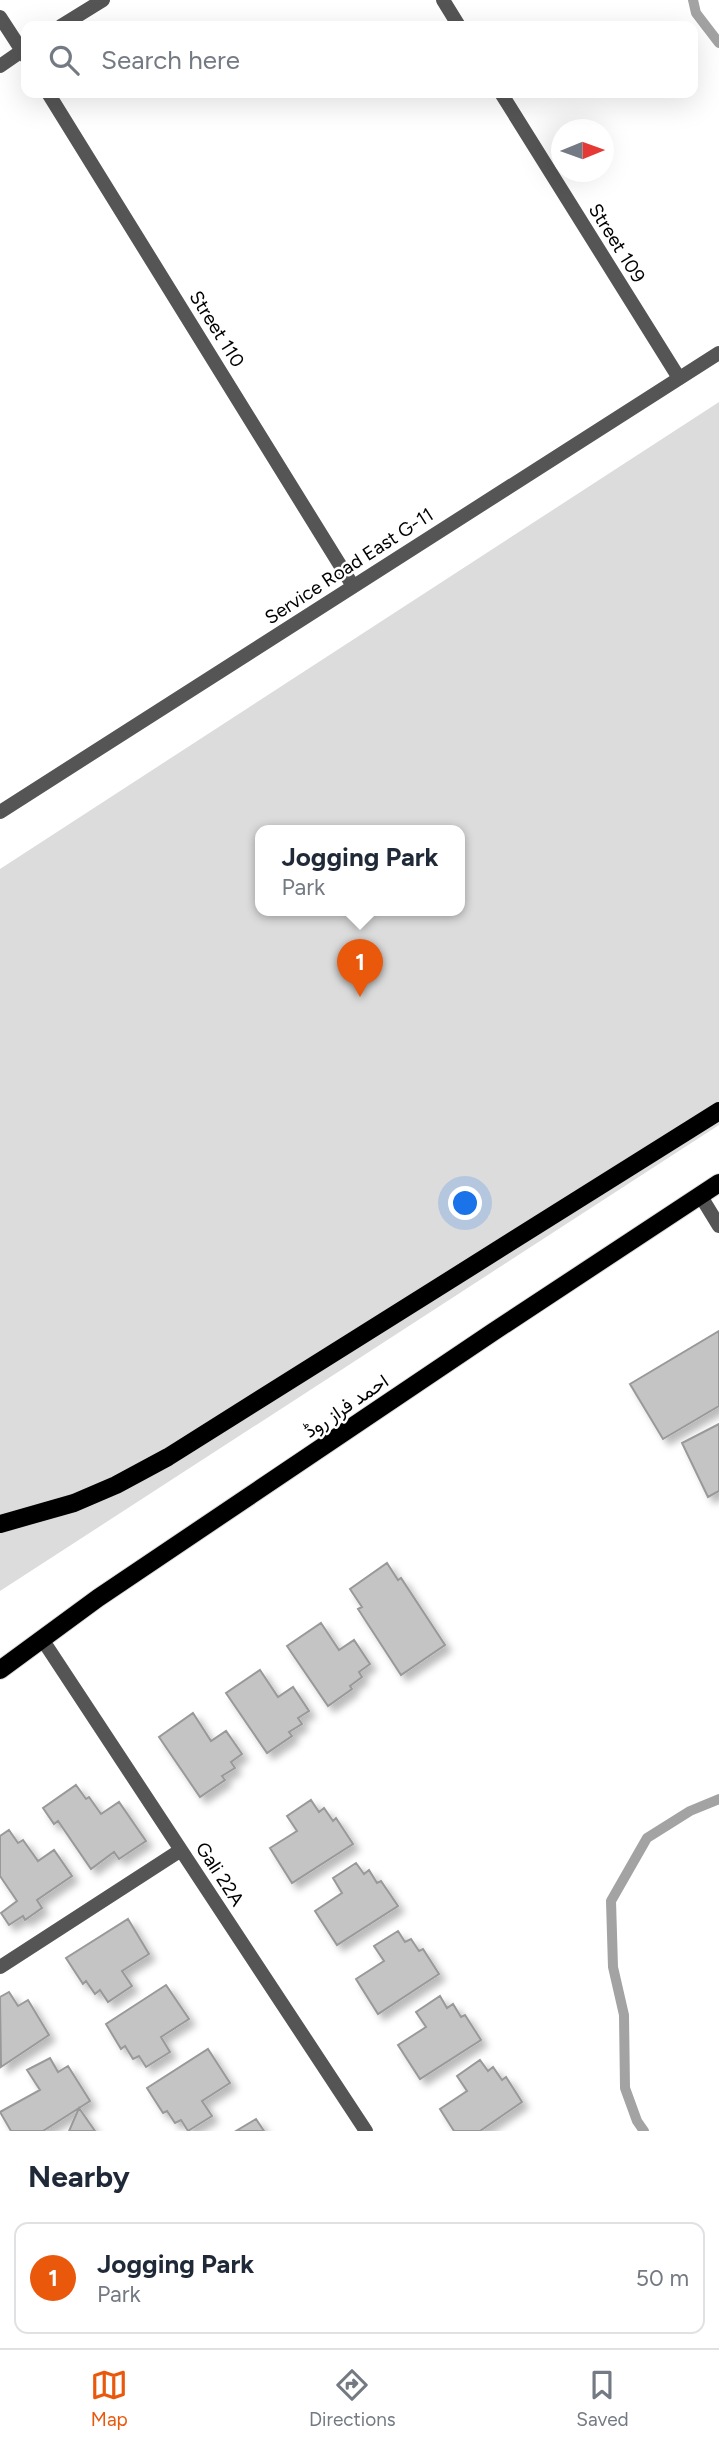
<!DOCTYPE html>
<html lang="en">
<head>
<meta charset="utf-8">
<style>
	:root { --surface:#fff; --page:#f6f6f7; --text:#1f2937; --muted:#747a83; --line:#e0e1e3; --accent:#ea580c }
	body { margin:0; font-family:Figtree,Vazirmatn,sans-serif; background:var(--page); color:var(--text) }
	.compass { position:absolute; left:551px; top:119px; width:63px; height:63px; border-radius:50%; background:var(--surface); box-shadow:0 7px 28px #0002; rotate:89deg }
	.you { position:absolute; left:466px; top:1204px; width:24px; height:24px; margin:-18px; border:5px solid #fff; border-radius:50%; background:#1a73e8; box-shadow:0 0 0 10px #1a73e833 }
	.badge { display:grid; place-items:center; width:46px; height:46px; border-radius:50%; background:var(--accent); color:#fff; font-size:23px; font-weight:700 }
	.pin { position:absolute; translate:-50% -58px; filter:drop-shadow(0 2px 4px #0008) }
	.pin::after { content:''; position:absolute; top:37px; width:24px; height:21px; background:inherit; clip-path:polygon(0 0,100% 0,50% 100%) }
	.popup { position:absolute; left:255px; top:825px; width:210px; height:91px; box-sizing:border-box; display:grid; place-content:center; border-radius:14px; background:var(--surface); filter:drop-shadow(0 2px 5px #0005); font-size:23px; white-space:nowrap; color:var(--muted) }
	.popup b { font-size:26px; color:var(--text) }
	.popup::after { content:''; position:absolute; left:50%; top:100%; margin-left:-14px; border:14px solid transparent; border-top-color:var(--surface) }
	.list { margin:0; padding:0; list-style:none }
	h2 { display:flex; justify-content:space-between; align-items:center; height:91px; margin:0; padding:0 28px; font-size:30px }
	h2 small { font-size:23px; font-weight:400; color:var(--muted) }
	.list li { display:grid; grid-template-columns:46px 1fr auto; gap:21px; align-items:center; box-sizing:border-box; height:112px; margin:0 14px 14px; padding:0 14px; border:2px solid var(--line); border-radius:14px }
	.list b { display:block; font-size:26px; white-space:nowrap }
	.list p { margin:0; font-size:23px; white-space:nowrap; color:var(--muted) }
	.list em { font-size:23px; font-style:normal; color:var(--muted) }
	.icon { flex:none; width:38px; height:38px; fill:none; stroke:currentColor; stroke-width:2; stroke-linecap:round; stroke-linejoin:round }
	.map { position:relative; flex:none; width:719px; height:2131px; overflow:hidden }
	.search { position:absolute; background:var(--surface); box-shadow:0 7px 28px #0002; left:21px; right:21px; top:21px; height:77px; display:flex; align-items:center; gap:18px; box-sizing:border-box; padding:0 24px; border-radius:14px; color:var(--muted); font-size:26px }
	.sheet { height:217px; background:var(--surface) }
	nav { display:flex; justify-content:space-around; align-items:center; box-sizing:border-box; height:98px; border-top:2px solid var(--line); background:var(--surface); font-size:19px; color:var(--muted) }
	nav a { display:grid; justify-items:center; gap:4px }
	nav .on { color:var(--accent) }
	.map>svg:first-child { display:block }
	.green { fill:#dcdcdc; fill-rule:evenodd }
	.lines { fill:none; stroke-linecap:round; stroke-linejoin:round }
	.stream { stroke:#a3a3a3; stroke-width:10 }
	.building { fill:#c4c4c4; stroke:#999; stroke-width:2; filter:url(#shadow) }
	.primary-casing { stroke:#dbdbdb; stroke-width:20 }
	.minor { stroke:#555; stroke-width:14 }
	.tertiary { stroke:#555; stroke-width:14 }
	.primary { stroke:#000; stroke-width:18 }
	.labels { text-anchor:middle; dominant-baseline:central; stroke-width:5; stroke-linejoin:round; paint-order:stroke }
	.street-label { font-size:19px; fill:#000; stroke:#fff }
</style>
</head>
<body>
<div class="map">
<svg width="719" height="2131" viewBox="0 0 719 2131">
	<defs>
		<filter id="shadow"><feDropShadow dx="6" dy="6" stdDeviation="3.5" flood-color="#0004"/></filter>
	</defs>
	<rect width="100%" height="100%" fill="#fff"/>
	<path class="green" d="M719,402V1125L0,1591V869ZM260,831H460V911H260Z"/>
	<g class="lines">
		<path class="stream" d="M693,0L696,13L719,43
			M644,2131L637,2121L625,2088L624,2015L613,1967L611,1901L647,1838L690,1811L719,1799"/>
	</g>
	<path class="building" d="M719,1331V1406L663,1439L630,1384Z
		M719,1424V1491L708,1497L682,1443Z
		M387,1563L398,1580L401,1578L445,1645L401,1675L358,1609L362,1607L350,1589Z
		M321,1623L339,1650L354,1640L370,1664L359,1672L362,1677L350,1686L352,1689L328,1706L287,1646Z
		M260,1670L278,1697L293,1687L309,1711L298,1718L302,1724L289,1732L292,1736L267,1753L226,1693Z
		M193,1713L211,1741L226,1731L242,1754L231,1762L235,1768L222,1776L225,1780L200,1797L159,1737Z
		M76,1785L86,1799L89,1797L101,1814L119,1802L146,1841L119,1859L114,1852L91,1869L58,1821L54,1824L43,1808Z
		M311,1800L319,1812L324,1808L333,1821L336,1818L353,1844L292,1883L270,1848L297,1831L287,1816Z
		M9,1830L18,1843L23,1840L38,1861L54,1850L72,1876L37,1900L42,1908L25,1920L23,1916L9,1925L1,1913L17,1901L0,1876V1836Z
		M356,1863L364,1874L369,1870L377,1883L381,1881L398,1906L337,1945L315,1911L342,1893L333,1878Z
		M128,1919L149,1954L122,1971L132,1986L108,2002L100,1990L95,1994L86,1981L83,1984L66,1958Z
		M398,1931L405,1942L411,1939L419,1951L423,1949L439,1974L378,2014L356,1979L384,1961L374,1946Z
		M166,1985L189,2019L161,2037L170,2052L146,2067L139,2056L133,2059L125,2046L121,2049L106,2024Z
		M9,1992L18,2006L28,2000L49,2035L1,2067L0,1997Z
		M440,1996L447,2008L453,2004L461,2017L465,2015L481,2040L420,2079L398,2045L426,2027L416,2012Z
		M208,2049L230,2083L202,2101L212,2116L188,2131L181,2120L175,2123L167,2111L163,2113L147,2088Z
		M50,2058L58,2072L68,2066L90,2101L43,2131H11L0,2112L40,2090L27,2070Z
		M480,2060L488,2071L493,2067L502,2080L506,2077L522,2102L480,2131H454L440,2109L467,2091L457,2076Z
		M79,2108L95,2131H69Z
		M256,2119L264,2131H236Z"/>
	<g class="lines">
		<g class="primary-casing">
			<path id="primary" d="M0,1524L74,1503L116,1485L168,1457L719,1111
				M0,1670L98,1598L493,1332L719,1183"/>
		</g>
		<path class="minor" d="M443,0L459,26
			M0,17L26,57
			M61,26L103,0
			M0,66L26,48
			M48,93L353,586
			M501,93L679,378
			M700,1195L719,1226
			M42,1639L366,2131
			M0,1967L181,1850"/>
		<path class="tertiary" d="M0,812L719,353"/>
		<use href="#primary" class="primary"/>
	</g>
	<g class="labels">
		<g class="street-label">
			<text transform="translate(617 243) rotate(58)">Street 109</text>
			<text transform="translate(217 329) rotate(58)">Street 110</text>
			<text transform="translate(349 566) rotate(-33)">Service Road East G-11</text>
			<text transform="translate(346 1406) rotate(-34)">احمد فراز روڈ</text>
			<text transform="translate(220 1874) rotate(57)">Gali 22A</text>
		</g>
	</g>
</svg>
<svg class="compass" viewBox="-18 -18 36 36"><path d="M0-13l5 13h-10z" fill="#e53935"/><path d="M0 13l5-13h-10z" fill="#747a83"/></svg>
<div class="you"></div>
<div class="pin badge" style="left:360px;top:997px">1</div>
<div class="popup"><b>Jogging Park</b>Park</div>
<div class="search"><svg class="icon" aria-label="search" viewBox="0 0 24 24"><circle cx="10" cy="10" r="6"/><path d="M15 15l6 6"/></svg>Search here</div>
</div>
<section class="sheet">
<h2>Nearby<small></small></h2>
<ul class="list">
<li><span class="badge">1</span><div><b>Jogging Park</b><p>Park</p></div><em>50 m</em></li>
</ul>
</section>
<nav>
<a class="on"><svg class="icon" aria-label="map" viewBox="0 0 24 24"><path d="M3 6l6-2 6 2 6-2v14l-6 2-6-2-6 2zM9 4v14M15 6v14"/></svg>Map</a>
<a><svg class="icon" aria-label="directions" viewBox="0 0 24 24"><path d="M12 3l9 9-9 9-9-9zM9 14v-3h6M13 9l2 2-2 2"/></svg>Directions</a>
<a><svg class="icon" aria-label="saved" viewBox="0 0 24 24"><path d="M7 4h10v16l-5-4-5 4z"/></svg>Saved</a>
</nav>
</body>
</html>
